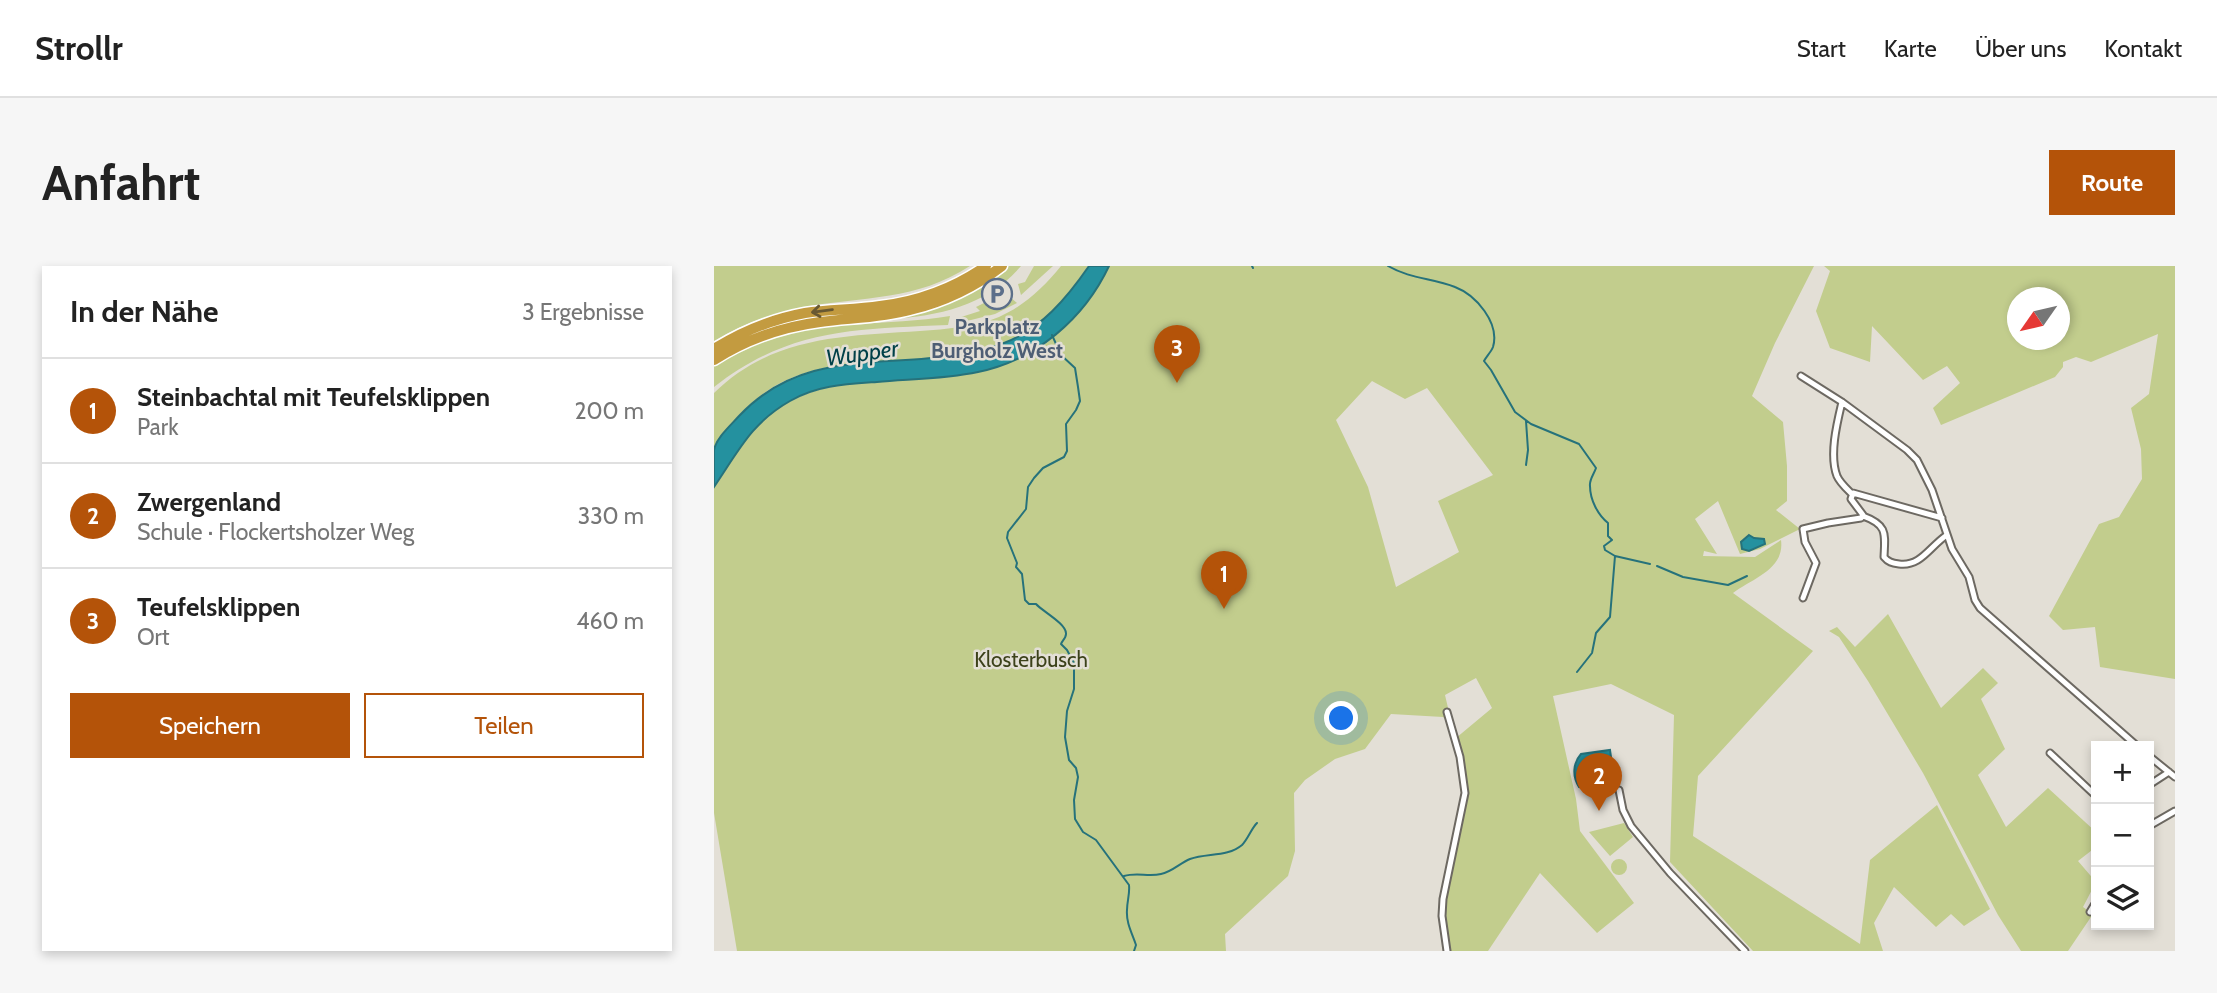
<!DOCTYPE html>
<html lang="de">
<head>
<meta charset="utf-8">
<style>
	:root { --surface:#fff; --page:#f6f6f6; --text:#222; --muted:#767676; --line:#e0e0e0; --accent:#b45309 }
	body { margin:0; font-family:Cabin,sans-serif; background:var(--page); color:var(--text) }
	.controls { position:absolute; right:21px; bottom:21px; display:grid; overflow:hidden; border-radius:0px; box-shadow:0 4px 10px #0003 }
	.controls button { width:63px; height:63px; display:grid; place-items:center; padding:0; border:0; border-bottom:2px solid var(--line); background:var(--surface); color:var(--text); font:35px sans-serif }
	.compass { position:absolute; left:1293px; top:21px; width:63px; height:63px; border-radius:50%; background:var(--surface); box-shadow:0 4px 10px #0003; rotate:236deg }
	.you { position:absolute; left:628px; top:453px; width:24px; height:24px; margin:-18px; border:5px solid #fff; border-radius:50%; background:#1a73e8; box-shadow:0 0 0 10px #1a73e833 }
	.badge { display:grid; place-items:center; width:46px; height:46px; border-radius:50%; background:var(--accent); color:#fff; font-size:23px; font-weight:700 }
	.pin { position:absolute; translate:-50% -58px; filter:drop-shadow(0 2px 4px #0008) }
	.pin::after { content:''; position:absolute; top:37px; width:24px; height:21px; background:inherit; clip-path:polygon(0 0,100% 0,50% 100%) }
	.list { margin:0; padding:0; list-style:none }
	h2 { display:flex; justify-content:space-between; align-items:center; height:91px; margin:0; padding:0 28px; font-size:30px }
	h2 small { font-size:23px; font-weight:400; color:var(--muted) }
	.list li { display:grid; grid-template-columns:46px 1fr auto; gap:21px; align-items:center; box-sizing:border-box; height:105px; padding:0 28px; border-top:2px solid var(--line) }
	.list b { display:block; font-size:26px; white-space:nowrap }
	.list p { margin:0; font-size:23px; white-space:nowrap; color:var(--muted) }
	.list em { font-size:23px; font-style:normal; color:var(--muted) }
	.actions { display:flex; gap:14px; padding:21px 28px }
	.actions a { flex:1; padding:16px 0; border:2px solid var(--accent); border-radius:0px; text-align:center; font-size:24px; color:var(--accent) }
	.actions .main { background:var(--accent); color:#fff }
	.icon { flex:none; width:38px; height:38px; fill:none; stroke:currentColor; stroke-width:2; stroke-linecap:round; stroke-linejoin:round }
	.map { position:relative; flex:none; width:1461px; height:685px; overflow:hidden; border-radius:0px }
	header { display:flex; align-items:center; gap:42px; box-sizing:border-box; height:98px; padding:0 35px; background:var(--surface); border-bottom:2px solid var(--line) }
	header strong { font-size:33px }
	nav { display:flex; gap:38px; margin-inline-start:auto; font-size:24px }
	.intro { display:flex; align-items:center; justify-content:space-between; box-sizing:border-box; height:168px; padding:0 42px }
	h1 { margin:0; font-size:49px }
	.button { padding:18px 32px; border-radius:0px; background:var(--accent); color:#fff; font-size:24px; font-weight:700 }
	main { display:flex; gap:42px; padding:0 42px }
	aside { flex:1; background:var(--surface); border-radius:0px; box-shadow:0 4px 10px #0003 }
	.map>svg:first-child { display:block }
	.green { fill:#c2cd8d; fill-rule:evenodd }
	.water { fill:#24919f; stroke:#26727b; stroke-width:2 }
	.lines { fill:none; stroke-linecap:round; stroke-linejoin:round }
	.stream { stroke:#26727b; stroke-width:2 }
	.street-casing { stroke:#6d6962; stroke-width:9 }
	.highway-casing { stroke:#fff; stroke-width:13 }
	.street { stroke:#fff; stroke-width:5 }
	.highway { stroke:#c39b40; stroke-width:10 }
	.oneway { stroke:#685832 }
	.labels { text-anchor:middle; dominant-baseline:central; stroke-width:5; stroke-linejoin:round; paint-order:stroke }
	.service-label { font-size:21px; font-weight:bold; fill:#4e5e75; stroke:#e3dfd6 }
	.park-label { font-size:21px; fill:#3c411a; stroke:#e3dfd6 }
	.water-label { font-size:23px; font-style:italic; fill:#004048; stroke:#e3dfd6 }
</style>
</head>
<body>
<header>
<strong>Strollr</strong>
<nav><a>Start</a><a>Karte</a><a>Über uns</a><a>Kontakt</a></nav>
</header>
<div class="intro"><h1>Anfahrt</h1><a class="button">Route</a></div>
<main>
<aside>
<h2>In der Nähe<small>3 Ergebnisse</small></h2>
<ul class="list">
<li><span class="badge">1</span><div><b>Steinbachtal mit Teufelsklippen</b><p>Park</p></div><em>200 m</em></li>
<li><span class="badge">2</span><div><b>Zwergenland</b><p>Schule · Flockertsholzer Weg</p></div><em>330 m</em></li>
<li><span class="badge">3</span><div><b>Teufelsklippen</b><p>Ort</p></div><em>460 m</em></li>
</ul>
<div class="actions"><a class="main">Speichern</a><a>Teilen</a></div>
</aside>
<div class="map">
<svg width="1461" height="685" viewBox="0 0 1461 685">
	<rect width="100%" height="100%" fill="#e3dfd6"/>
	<path class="green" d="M0,0H256C202,35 151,30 90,41C59,47 28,58 0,75Z
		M294,0H307C274,39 225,50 177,53L285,7Z
		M320,0H339L307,29L304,18L311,16Z
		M347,0H374C356,26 337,53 308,69C201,127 81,49 0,183V127C58,70 130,70 206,65C233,63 260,61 285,51C310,40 330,21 347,0Z
		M385,0H1100L1061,77L1038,130L1069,156L1073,200V235L1062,244L1086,263L1046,283L1026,288L1004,235L981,253L1003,288L990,285L989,290L1041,291L1067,274C1071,303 1039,312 1019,327L1099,385L984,510L979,570L1146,678L1156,594L1223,539L1276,643L1250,660L1237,648L1222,661L1180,621L1160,657L1169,685H1039L956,596L960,449L897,418L839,430L862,533L866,565L920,637L883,667L826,607L774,685H736C733,669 729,653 730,637C731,623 736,608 740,594C751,546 757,520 742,472L778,442L762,412L731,429L738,459L729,451L677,448L651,483L621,493L591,514L580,527L581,585L574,610L511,668L512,685H23L0,547V221C19,195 32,166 59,146C128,95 225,128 302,94C314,88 329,82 338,72C354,55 372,20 385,0ZM658,115L691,133L713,122L779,209L724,235L745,286L682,321L654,221L622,154Z
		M1110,0H1461V413L1386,401L1381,361L1349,364L1335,350L1385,258L1405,251L1428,213L1427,183L1417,142L1435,128L1444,68L1377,96L1362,91L1349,96V101L1341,111L1227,159L1219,142L1246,117L1233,100L1209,114L1158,60L1156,96L1116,82L1102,45L1116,5ZM1304,32H1346V74H1304Z
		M288,31H296L303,37L281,48L241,58V53L266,45L262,41L276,34L281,35Z
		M236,50L234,59C143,63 75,62 0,121V98C12,92 25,82 38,77C102,53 170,61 236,50Z
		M1174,348L1227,442L1269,402L1284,417L1267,433L1291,483L1264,509L1292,561L1334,522L1382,566V581L1364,595L1382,616L1369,641L1379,648L1354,685H1307L1284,649L1209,507L1154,415L1125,371L1115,365L1123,361L1141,381Z
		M910,557L919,571L896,590L875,566Z
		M897 601a8 8 0 1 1 16 0a8 8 0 1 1-16 0Z"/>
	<path class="water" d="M375,0H395C370,53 322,94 264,106C231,113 197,113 163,116C133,118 103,119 76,135C37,157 24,186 0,221C0,210 0,196 0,184C2,172 17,159 25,150C100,70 199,112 290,77C327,63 353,32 375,0Z
		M1035,269L1040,272L1050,273L1051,278L1035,285L1028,283L1027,276Z
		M896,484L900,512L883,523L865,521C858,510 859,497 867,488Z"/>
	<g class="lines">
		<path class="stream" d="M538,0L539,2
			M674,0C696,13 719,12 741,21C762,29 786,57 779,81C777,86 772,91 770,95L777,104L801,146L817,158L865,178L882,202C880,208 875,214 876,220C876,234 884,249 894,257V270L898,274L890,280L891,284L901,290L896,351L882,367L878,387L863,406
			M338,69L347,89L361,102L364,121L366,135L362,144L352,158L353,185L350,191L329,202L320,212L314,221L312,243L294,266L293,272L303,297L302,301L308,308L311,334L315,338H322C328,345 353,358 352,368C352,372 348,375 347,378L353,384L360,397V423L353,445L351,471L355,494L362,502L364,511L360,534L361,553L369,566L382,574L415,619C416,628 413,635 413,644C412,657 418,667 422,679L420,685
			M812,199L814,184L812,155
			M901,290L936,298
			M943,300L969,311L1014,319L1033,310
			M410,610C423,606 434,611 447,608C458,606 466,597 476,593C493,587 514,591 528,579C534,573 537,563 543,557"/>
		<g class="street-casing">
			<path id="street" d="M1087,110L1128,136L1193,184L1203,194L1218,224L1238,283L1255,311L1261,334L1266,342L1423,480
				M1128,136C1123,157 1115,189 1123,210C1126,217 1133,223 1138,228
				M1149,250C1174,259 1171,268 1170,291C1174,296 1178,297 1185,298C1207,301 1216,280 1233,269
				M1089,332L1102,297L1091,276L1089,263L1114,257L1147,252L1149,249L1137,233L1139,227L1228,252
				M733,446L746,491L751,527L729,633L728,650L733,685
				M1336,487L1382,530
				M1435,490L1461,511
				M1435,519L1455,506
				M905,524L909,544L917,560L956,607L1031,685
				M1435,560L1461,545
				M1376,646L1382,636"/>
		</g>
		<g class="highway-casing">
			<path id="highway" d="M0,83C27,66 59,53 91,47C116,43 141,44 166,40C203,36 241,22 272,0
				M0,94C31,74 68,61 106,56C136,52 167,52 196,44C229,36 261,21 288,0"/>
		</g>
		<use href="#street" class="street"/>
		<use href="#highway" class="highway"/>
	</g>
	<defs><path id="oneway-shaft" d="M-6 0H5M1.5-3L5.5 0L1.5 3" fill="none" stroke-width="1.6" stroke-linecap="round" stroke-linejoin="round" transform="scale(1.75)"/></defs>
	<use class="oneway" href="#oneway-shaft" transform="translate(108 45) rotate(173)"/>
	<defs>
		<g id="parking-ring" transform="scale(1.575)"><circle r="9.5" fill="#e3dfd6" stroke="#5c6f8a" stroke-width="1.5"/><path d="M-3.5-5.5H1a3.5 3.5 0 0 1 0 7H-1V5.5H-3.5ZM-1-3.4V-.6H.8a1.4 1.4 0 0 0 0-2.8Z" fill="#5c6f8a"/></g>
	</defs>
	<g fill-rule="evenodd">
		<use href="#parking-ring" x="283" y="28"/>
	</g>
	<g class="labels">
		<g class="service-label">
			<text x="283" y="60">Parkplatz<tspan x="283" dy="24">Burgholz West</tspan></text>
		</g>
		<g class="park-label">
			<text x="317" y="393">Klosterbusch</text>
		</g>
		<g class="water-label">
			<text transform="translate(148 87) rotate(-8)">Wupper</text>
		</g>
	</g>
</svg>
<div class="controls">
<button>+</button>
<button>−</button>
<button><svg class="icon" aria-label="layers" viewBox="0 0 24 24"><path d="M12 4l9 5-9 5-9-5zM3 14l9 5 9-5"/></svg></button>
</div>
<svg class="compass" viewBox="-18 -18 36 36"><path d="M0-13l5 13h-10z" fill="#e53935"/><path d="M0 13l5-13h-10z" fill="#767676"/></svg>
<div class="you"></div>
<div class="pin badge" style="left:510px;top:343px">1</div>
<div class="pin badge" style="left:885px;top:545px">2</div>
<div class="pin badge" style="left:463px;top:117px">3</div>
</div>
</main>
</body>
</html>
